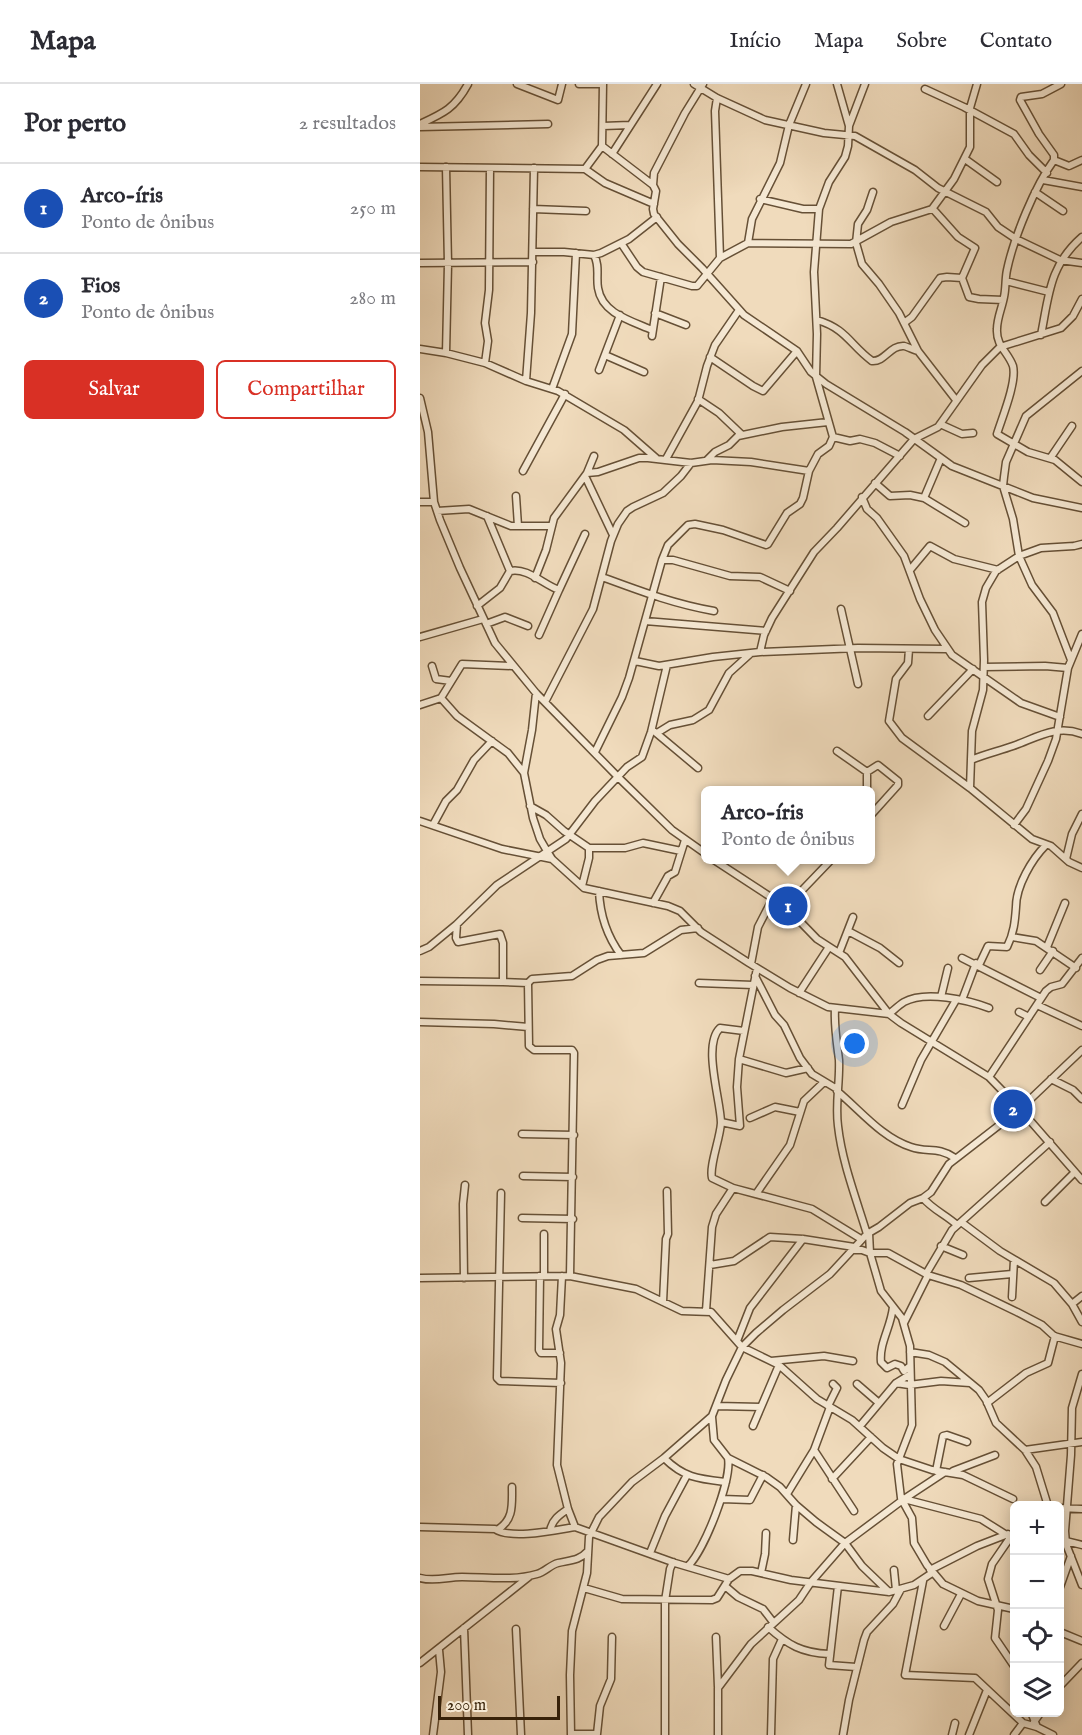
<!DOCTYPE html>
<html lang="pt">
<meta charset="utf-8">
<style>
body{margin:0;font-family:"IM FELL English",serif;background:#f2f2f3;color:#2b2b33}
.controls{position:absolute;right:18px;bottom:18px;display:grid;overflow:hidden;border-radius:9px;box-shadow:0 3px 15px #0003}
.controls button{width:54px;height:54px;display:grid;place-items:center;padding:0;border:0;border-bottom:2px solid #e1e1e2;background:#fff;color:#2b2b33;font:30px sans-serif}
.scale{position:absolute;left:18px;bottom:15px;width:122px;box-sizing:border-box;padding-left:6px;border:3px solid #382209;border-top:0;font-size:16px;line-height:21px;white-space:nowrap;color:#382209;-webkit-text-stroke:4px #f5e8d3;paint-order:stroke}
.you{position:absolute;left:435px;top:960px;width:21px;height:21px;margin:-15px;border:4px solid #fff;border-radius:50%;background:#1a73e8;box-shadow:0 0 0 9px #1a73e833}
.badge{display:grid;place-items:center;width:39px;height:39px;border-radius:50%;background:#d93025;color:#fff;font-size:20px;font-weight:700}
.pin{position:absolute;translate:-50% -50%;border:3px solid #fff;box-shadow:0 2px 6px #0006}
.popup{position:absolute;left:281px;top:702px;width:174px;height:78px;box-sizing:border-box;display:grid;place-content:center;border-radius:9px;background:#fff;filter:drop-shadow(0 2px 4px #0005);font-size:20px;white-space:nowrap;color:#7c7c81}
.popup b{font-size:22px;color:#2b2b33}
.popup::after{content:'';position:absolute;left:50%;top:100%;margin-left:-12px;border:12px solid transparent;border-top-color:#fff}
.list{margin:0;padding:0;list-style:none}
h2{display:flex;justify-content:space-between;align-items:center;height:78px;margin:0;padding:0 24px;font-size:26px}
h2 small{font-size:20px;font-weight:400;color:#7c7c81}
.list li{display:grid;grid-template-columns:39px 1fr auto;gap:18px;align-items:center;box-sizing:border-box;height:90px;padding:0 24px;border-top:2px solid #e1e1e2}
.list b{display:block;font-size:22px;white-space:nowrap}
.list p{margin:0;font-size:20px;white-space:nowrap;color:#7c7c81}
.list em{font-size:20px;font-style:normal;color:#7c7c81}
.actions{display:flex;gap:12px;padding:18px 24px}
.actions a{flex:1;padding:14px 0;border:2px solid #d93025;border-radius:9px;text-align:center;font-size:21px;color:#d93025}
.actions .main{background:#d93025;color:#fff}
.icon{flex:none;width:33px;height:33px;fill:none;stroke:currentColor;stroke-width:2;stroke-linecap:round;stroke-linejoin:round}
.map{position:relative;flex:none;width:662px;height:1651px;overflow:hidden}
header{display:flex;align-items:center;gap:36px;box-sizing:border-box;height:84px;padding:0 30px;background:#fff;border-bottom:2px solid #e1e1e2}
header strong{font-size:28px}
nav{display:flex;gap:33px;margin-inline-start:auto;font-size:21px}
main{display:flex}
aside{flex:1;background:#fff}
.map>svg:first-child{display:block}
</style>
<header>
<strong>Mapa</strong>
<nav><a>Início</a><a>Mapa</a><a>Sobre</a><a>Contato</a></nav>
</header>
<main>
<aside>
<h2>Por perto<small>2 resultados</small></h2>
<ul class="list">
<li><span class="badge" style="background:#1a4fb4">1</span><div><b>Arco-íris</b><p>Ponto de ônibus</p></div><em>250 m</em></li>
<li><span class="badge" style="background:#1a4fb4">2</span><div><b>Fios</b><p>Ponto de ônibus</p></div><em>280 m</em></li>
</ul>
<div class="actions"><a class="main">Salvar</a><a>Compartilhar</a></div>
</aside>
<div class="map">
<svg width="662" height="1651" viewBox="0 0 662 1651">
<rect width="100%" height="100%" fill="#f0dbbc"/>
<filter id="stains"><feTurbulence type="fractalNoise" baseFrequency=".00333" numOctaves="4"/><feColorMatrix values="0 0 0 0 .2 0 0 0 0 .09 0 0 0 0 .02 0 0 0 .5 -.17"/></filter>
<radialGradient id="worn" r=".72"><stop offset=".6" stop-color="#630" stop-opacity="0"/><stop offset="1" stop-color="#630" stop-opacity=".3"/></radialGradient>
<g fill="none" stroke-linecap="round" stroke-linejoin="round">
<defs>
<path id="minor" d="M97,0L138,16L142,0
M159,0H183L182,62L165,85
M274,0L297,14L345,36L404,49L435,52L495,86L518,104L566,128L578,143L596,155L640,176L662,179
M283,0L265,29L234,89L233,101L236,107L233,125L234,130L258,160L282,184L324,231L377,267L391,288L406,300L485,348L532,382L613,414L662,424
M417,0L429,42L428,62L425,73L409,98L399,125L394,188L397,250L396,293L413,353L430,357L440,355L455,359L480,372
M641,0L622,10L601,13L600,16L619,50L634,71V76L649,82L662,76
M505,5L544,23L594,50L609,71L627,89
M297,14L295,27L300,174
M0,40C24,29 35,24 48,0
M183,42L210,41
M429,42L445,0
M0,43L128,40
M182,62L233,101
M192,70L237,0
M545,75L577,98
M634,76C615,102 594,153 587,186C585,195 586,204 584,213C582,224 577,234 577,245C576,262 588,268 593,282C597,298 582,334 577,350L608,368L635,376L662,398
M0,83L165,85L185,99L234,120
M623,96L662,103
M453,108L447,126L438,140L436,159L442,180L459,200L479,229L498,267L536,316
M615,108L643,127
M340,115L383,125H399
M113,125L166,127
M513,125L538,153L555,164L542,194L549,213L559,215L583,216
M201,159L217,183L223,188L272,202H277L300,174L328,159L431,160L471,138L512,125L534,95L550,63V24L557,0
M328,159L332,135L360,79L369,41L386,0
M114,168H144L174,171L181,169L209,155L237,133
M174,171C180,182 176,192 178,204C182,230 212,237 232,246
M0,179L113,178
M586,197L629,208
M235,229L266,241
M397,236C427,245 430,261 452,277C465,278 470,261 484,262C488,263 494,266 498,267
M484,239L492,233L520,194L527,193L542,194
M621,251C629,211 629,182 662,153
M232,252L241,193
M0,265L26,269L65,279L106,297L138,307L204,346L236,374
M26,269L28,180L26,83
M185,271L224,288
M290,273L333,302L343,307L377,267
M65,279L68,257L65,239L69,206L70,84
M179,286L200,231
M106,297L111,229L114,84
M132,305L152,250L156,169
M0,314L8,348L14,418L20,436L40,484L75,559L116,609L198,693L252,746L286,770
M278,315L299,329L322,351
M520,340L542,350L553,349
M631,373L652,342
M246,375L278,317L287,282L295,261L319,226
M287,376L295,368L309,361L318,352L362,343L408,338
M103,387L145,310
M167,389L178,388L219,374H228L271,379L292,376L331,378L389,387L398,370L409,362L413,353
M165,392L193,451
M455,399L470,412L490,411L504,414L545,439
M96,412L98,442
M442,413L447,425L457,434L484,472L500,515L515,546L532,571L601,619L640,633
M504,414L521,374
M0,418H14
M17,427L49,425L91,442H131
M242,476L248,461L268,441L275,440L303,446L346,461L348,460L367,429L380,420L383,414L389,387
M490,486L510,462L534,475L578,486
M90,487C107,483 124,501 139,506L165,450
M182,493C220,507 254,520 294,527
M115,494L126,466L134,434L167,389L174,372
M57,522L80,504L90,487L67,432
M421,525L438,600
M225,537L346,547
M66,540L85,533L108,542
M119,551L139,506
M0,553L63,535
M489,565L488,579L476,595L469,637L482,654L550,704L612,755L631,762L649,778L662,784
M340,568L344,551L352,534L394,468L417,444L494,355L518,343L562,281L580,263L641,244L653,232L662,215
M651,576L633,529L612,501L599,472L593,435L583,402L584,393L586,378L606,332L662,287
M215,577L239,582L293,573L340,568L438,564L526,565
M12,582L16,595L31,597
M564,583L625,582L648,584
M116,609L112,646L104,689L113,734L120,755L127,767L132,775L164,804L248,822L260,827L281,848L329,879L370,904L408,923L469,930C474,926 479,921 484,918C505,906 548,916 569,924
M21,614L37,632L88,669L104,689
M125,618L173,525L191,457L198,440L207,427L213,423L243,409L261,392L271,379
M0,621L21,614L42,580L92,582
M508,632L553,585
M235,648L278,684
M237,649L250,641L273,636L289,626L309,589L330,570
M417,667L447,688L458,681L478,697V701L451,731
M175,668L202,613L209,594L242,476H253L310,492L340,493L370,507
M551,676C565,670 579,667 593,662C616,654 636,640 662,650
M447,688V706
M550,704L552,647L563,606L564,576L562,518L566,504L576,487L599,472L621,464L654,462L662,460
M110,722L126,731L144,747L169,764H205L223,759L261,767
M0,737L82,765L132,775
M13,741L26,717L37,706L54,676L72,657
M594,741L606,725L628,677L636,655L648,584L662,550
M646,775L652,750L662,730
M294,776L366,823L397,855L425,873L469,930L481,939L569,993L600,1025L662,1096
M162,802L169,774V764
M179,807C180,831 186,851 201,871
M233,819L248,792L255,788L265,756
M366,823L411,776
M37,840L36,854L38,858L80,850L83,859V898L108,899L112,895L152,892L177,876L188,872L224,869L261,846L278,844
M428,847L460,864L479,879
M592,853L616,857L656,884
M627,863L645,819
M0,867L9,863L37,840L77,801L146,755L175,717L207,683L222,673L231,648L247,581
M419,869L433,833
M542,874L621,914
M331,880L338,843L353,814
M559,881L568,862L587,863C594,849 595,837 596,823C596,802 612,775 626,761
M620,886L633,867
M335,892L355,931L364,941L380,974L392,990L417,1005
M0,897L83,898
M108,899L109,962L114,966H152L154,969L150,1192
M279,899L333,901
M379,909L409,863
M521,913L528,884
M542,916L556,879
M617,921L662,942
M415,925C414,943 417,959 419,976C420,998 415,1020 418,1042C422,1078 436,1114 447,1150
M599,928L609,933
M0,938L74,940L108,943
M324,947L300,944C282,961 301,1017 301,1039C300,1055 289,1082 292,1094L313,1104L392,1125L441,1155
M319,975L366,989L388,984
M569,993L626,907L631,903L642,900L662,874
M631,995L653,1006L662,1015
M417,1007C440,1026 462,1054 491,1063C508,1069 517,1062 535,1074
M482,1021L501,976L536,916
M330,1034L355,1023L380,1028
M301,1038L320,1042L317,1003L319,975L337,884
M102,1050L154,1051
M103,1092L153,1093
M81,1109L77,1294L80,1297L141,1299
M336,1110L370,1061L384,1017L404,998
M503,1114C512,1125 526,1131 537,1141
M625,1118L655,1088
M102,1134L153,1135
M541,1138L580,1167L634,1199L652,1220L662,1238
M449,1149L450,1169L461,1207L482,1234L490,1262L492,1341L477,1380L481,1414L492,1434L494,1459L507,1481L523,1500L558,1517L594,1525
M124,1150V1192
M521,1162L543,1171
M432,1166H442L450,1169H468L508,1191L541,1201L597,1228L622,1241L634,1252L662,1260
M290,1181L314,1177L350,1153L383,1155L434,1163
M506,1190L532,1146L630,1058
M120,1192L119,1266L121,1269H140
M142,1192L140,1231L136,1245L141,1279L137,1381L148,1425L155,1443L255,1479L309,1495
M0,1194L150,1192L216,1205L262,1227L291,1228L322,1263L359,1281L397,1315L432,1336L463,1364L479,1375L512,1386L543,1391L593,1415
M44,1194L43,1120L45,1101
M549,1194L592,1190
M592,1213L594,1176
M243,1218L246,1155L248,1150L247,1107
M652,1220L662,1212
M473,1223C471,1243 459,1259 461,1278L467,1284L475,1280L481,1282L484,1287L490,1282
M286,1227L292,1143L296,1130L313,1104
M484,1239L508,1191
M317,1257L330,1224L383,1155
M490,1268L509,1271L525,1278L559,1306L566,1316L576,1339L605,1366L616,1383L628,1422
M351,1277L404,1272L433,1277
M662,1290L652,1324L651,1371L645,1447L646,1460L662,1501
M476,1299L489,1301L521,1297L550,1299
M437,1300L459,1319
M567,1319L606,1289L628,1279L635,1252
M296,1322L341,1323
M408,1322L417,1304L413,1300
M292,1333L294,1356L308,1374L346,1393L360,1403L376,1421L396,1438L425,1459L442,1482L469,1508
M333,1342L359,1281
M440,1342L476,1299L489,1291
M394,1366L434,1427
M605,1366L662,1358
M244,1374C264,1394 279,1395 306,1398
M516,1387L523,1352L527,1351L547,1358
M533,1387L575,1371
M412,1395L451,1353
M367,1410L394,1366L410,1323
M302,1415L330,1416L343,1391
M484,1415L561,1435L585,1450
M640,1424L662,1425
M0,1443L75,1445C91,1456 136,1446 155,1443
M77,1446C94,1436 92,1421 92,1403
M130,1447C132,1436 139,1431 148,1425
M594,1448L572,1480L568,1495L578,1526L575,1554L594,1582
M373,1456L376,1421
M646,1457L662,1461
M230,1469L245,1432L267,1391
M268,1482C284,1467 312,1396 308,1374
M474,1486L476,1506
M510,1486L557,1462L588,1450
M341,1489L345,1470L346,1449
M0,1494C15,1498 27,1493 42,1493C67,1493 93,1497 117,1490C125,1488 130,1481 138,1479C150,1476 159,1477 168,1467
M503,1497L485,1591L555,1594L603,1639
M305,1502L318,1513L343,1525L353,1538
M418,1502L409,1581L436,1583
M640,1503L651,1472
M164,1504L202,1515L292,1516L297,1514L309,1495L320,1487H332L371,1496L469,1508L494,1501L512,1489
M524,1542L541,1510
M348,1543C368,1561 382,1569 409,1570
M44,1544L48,1651
M96,1545L101,1651
M640,1548L662,1557
M296,1553L298,1603
M0,1579L110,1492
M640,1602L662,1579
M611,1628L617,1643
M614,1638L621,1628
M151,1650H177L180,1622L191,1595L192,1553
M13,1651L21,1588L19,1566
M151,1651L150,1591L152,1547L167,1489L169,1453L179,1433L212,1398L244,1374L292,1332L306,1296L322,1263L336,1249L363,1226L410,1190L447,1150L459,1143L490,1119L503,1114L511,1108L529,1080L600,1025L662,966
M245,1651V1517L250,1485L253,1478
M298,1651V1604L331,1560L379,1516L391,1498L425,1459L484,1415L525,1388
M351,1651L353,1575L362,1555
M423,1651L429,1616L444,1556L447,1548L473,1520L481,1505
M532,1651L535,1639
M549,1651L567,1606
M594,1651L603,1639L617,1643L633,1651"/>
</defs>
<use href="#minor" stroke="#665036" stroke-width="9"/>
<use href="#minor" stroke="#f5e8d3" stroke-width="6"/>
</g>
<rect width="100%" height="100%" filter="url(#stains)"/>
<rect width="100%" height="100%" fill="url(#worn)"/>
</svg>
<div class="controls">
<button>+</button>
<button>−</button>
<button><svg class="icon" aria-label="locate" viewBox="0 0 24 24"><circle cx="12" cy="12" r="6"/><path d="M12 2v4M12 18v4M2 12h4M18 12h4"/></svg></button>
<button><svg class="icon" aria-label="layers" viewBox="0 0 24 24"><path d="M12 4l9 5-9 5-9-5zM3 14l9 5 9-5"/></svg></button>
</div>
<div class="scale">200 m</div>
<div class="you"></div>
<div class="pin badge" style="left:368px;top:822px;background:#1a4fb4">1</div>
<div class="popup"><b>Arco-íris</b>Ponto de ônibus</div>
<div class="pin badge" style="left:593px;top:1025px;background:#1a4fb4">2</div>
</div>
</main>
